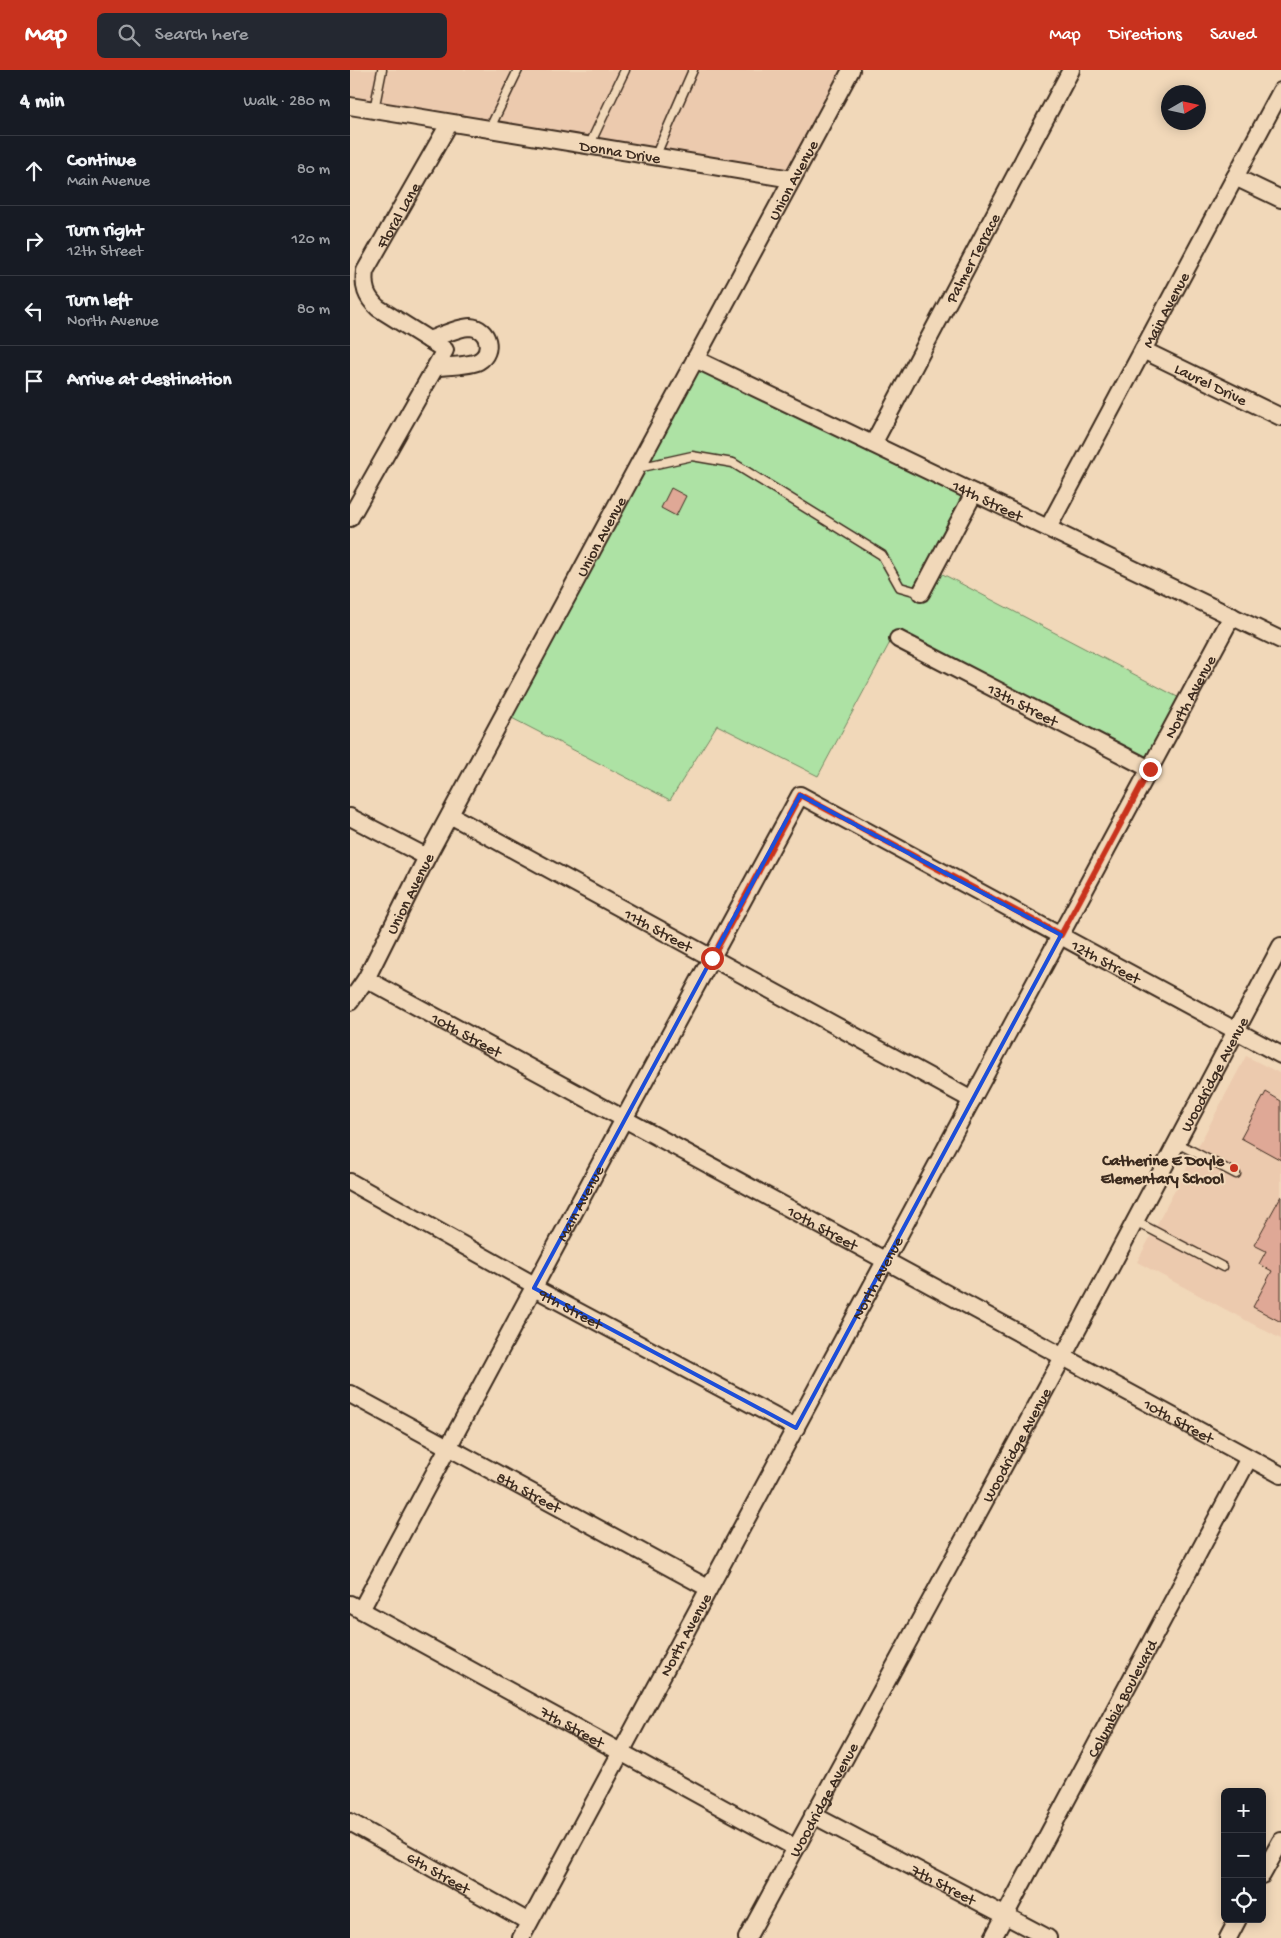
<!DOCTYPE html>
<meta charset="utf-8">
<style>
body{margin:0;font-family:"Gochi Hand",sans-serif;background:#242831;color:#f1f3f6}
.controls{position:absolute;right:15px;bottom:15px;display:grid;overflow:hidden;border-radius:8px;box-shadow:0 2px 12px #0003}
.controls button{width:45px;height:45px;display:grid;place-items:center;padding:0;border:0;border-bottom:1px solid #363941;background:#171b24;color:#f1f3f6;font:25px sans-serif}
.compass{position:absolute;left:811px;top:15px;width:45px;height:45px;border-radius:50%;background:#171b24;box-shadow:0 2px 12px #0003;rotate:81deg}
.stop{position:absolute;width:15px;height:15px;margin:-11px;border:4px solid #c8321e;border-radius:50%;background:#fff}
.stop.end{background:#c8321e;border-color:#fff;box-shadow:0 1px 5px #0008}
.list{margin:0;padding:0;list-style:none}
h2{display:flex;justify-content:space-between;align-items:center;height:65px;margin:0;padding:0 20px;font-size:21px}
h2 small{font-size:16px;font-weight:400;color:#9ea1a6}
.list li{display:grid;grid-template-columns:32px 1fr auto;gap:15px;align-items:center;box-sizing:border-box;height:70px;padding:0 20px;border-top:1px solid #363941}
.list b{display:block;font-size:19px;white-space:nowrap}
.list p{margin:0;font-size:16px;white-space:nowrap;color:#9ea1a6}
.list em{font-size:16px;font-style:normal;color:#9ea1a6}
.icon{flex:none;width:28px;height:28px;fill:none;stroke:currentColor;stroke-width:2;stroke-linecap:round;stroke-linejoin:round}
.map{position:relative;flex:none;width:931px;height:1868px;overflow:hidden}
header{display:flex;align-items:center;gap:30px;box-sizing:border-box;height:70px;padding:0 25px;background:#c8321e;color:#fff}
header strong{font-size:24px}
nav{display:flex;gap:28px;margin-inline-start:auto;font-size:18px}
.search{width:350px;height:45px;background:#242831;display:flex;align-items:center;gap:12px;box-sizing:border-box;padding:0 18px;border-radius:8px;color:#9ea1a6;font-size:19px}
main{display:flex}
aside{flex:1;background:#171b24}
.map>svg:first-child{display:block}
</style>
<header>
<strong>Map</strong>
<div class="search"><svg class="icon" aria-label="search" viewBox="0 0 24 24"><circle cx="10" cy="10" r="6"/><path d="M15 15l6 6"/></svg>Search here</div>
<nav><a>Map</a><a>Directions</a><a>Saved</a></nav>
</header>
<main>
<aside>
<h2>4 min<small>Walk · 280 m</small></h2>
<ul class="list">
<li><svg class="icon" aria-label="ahead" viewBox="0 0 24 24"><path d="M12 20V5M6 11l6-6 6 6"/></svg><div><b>Continue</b><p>Main Avenue</p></div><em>80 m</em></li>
<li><svg class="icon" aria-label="right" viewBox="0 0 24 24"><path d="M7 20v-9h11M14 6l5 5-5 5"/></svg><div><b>Turn right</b><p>12th Street</p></div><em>120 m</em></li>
<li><svg class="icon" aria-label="left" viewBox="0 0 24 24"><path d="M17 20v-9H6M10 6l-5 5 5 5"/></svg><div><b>Turn left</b><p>North Avenue</p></div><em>80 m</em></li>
<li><svg class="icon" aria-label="arrive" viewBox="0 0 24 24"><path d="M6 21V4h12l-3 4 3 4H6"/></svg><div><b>Arrive at destination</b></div></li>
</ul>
</aside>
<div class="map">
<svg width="931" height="1868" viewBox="0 0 931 1868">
<rect width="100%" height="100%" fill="#f1d8b9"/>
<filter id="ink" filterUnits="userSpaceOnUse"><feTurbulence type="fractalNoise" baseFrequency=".02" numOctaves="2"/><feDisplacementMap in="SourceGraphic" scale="10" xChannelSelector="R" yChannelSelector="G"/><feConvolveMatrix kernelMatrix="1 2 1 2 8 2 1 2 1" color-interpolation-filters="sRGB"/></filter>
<g filter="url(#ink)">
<path fill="#eccaae" d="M0,0H513L446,112L0,39Z
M896,986L931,1004V1269L787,1192Z"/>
<path fill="#ade2a4" stroke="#748661" d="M353,287L628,426L583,499L839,633L801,705L545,563L468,706L367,655L320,730L158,646Z"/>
<path fill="#dfa896" stroke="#3b2a1e" d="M321,418L336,426L326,446L311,438Z
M916,1022L931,1031V1090L891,1068Z
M931,1126V1252L903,1237L922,1201L909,1194L916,1181L904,1175Z"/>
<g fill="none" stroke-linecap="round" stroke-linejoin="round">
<defs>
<path id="service" d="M24,40L32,0
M139,60L168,0
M239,76L275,0
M305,87L343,0
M288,398L342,386L383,393L532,485L550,517L571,523
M827,1073L886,1104
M785,1151L873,1197"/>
<g id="minor">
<path id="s1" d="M0,36L442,109"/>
<path d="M885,107L931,129"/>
<path d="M79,270C90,266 109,257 120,257C139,258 144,282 129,291C120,296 97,296 86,297"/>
<path id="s2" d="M793,280L931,347"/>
<path id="s3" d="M345,289L931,570"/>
<path id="s4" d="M523,374L721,0"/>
<path id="s5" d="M0,448L95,280L28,238C16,227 13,217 15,201L99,54"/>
<path id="s6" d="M698,458L931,21"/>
<path d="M571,523L624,423"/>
<path id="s7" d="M548,569L800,699"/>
<path id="s8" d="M100,745L622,1030"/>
<path d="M0,747L77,787"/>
<path id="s9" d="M16,909L931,1405"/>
<path id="s10" d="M0,932L16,909L77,787L501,0"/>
<path id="s11" d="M0,1112L179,1212L184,1218L446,1358"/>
<path id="s12" d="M0,1324L358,1518"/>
<path id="s13" d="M0,1534L446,1778"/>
<path id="s14" d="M11,1540L274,1049L450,725L931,985"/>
<path id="s15" d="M463,1745L698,1868"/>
<path id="s16" d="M0,1752L179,1852"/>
<path d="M912,1805L931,1771"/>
<path id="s17" d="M171,1868L882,546"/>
<path id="s18" d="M397,1868L713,1287L931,876"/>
<path id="s19" d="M643,1868L899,1388"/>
<path d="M878,1868L888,1849"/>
</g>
</defs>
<use href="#service" stroke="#3b2a1e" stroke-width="11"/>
<use href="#minor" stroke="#3b2a1e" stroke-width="20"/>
<use href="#service" stroke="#f1d8b9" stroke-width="8"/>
<use href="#minor" stroke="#f1d8b9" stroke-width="16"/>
</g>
</g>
<g fill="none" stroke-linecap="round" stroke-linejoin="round" filter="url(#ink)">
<path stroke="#c8321e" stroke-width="6" d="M362,888L450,725L711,865L800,699"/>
</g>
<path fill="none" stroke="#1d4ed8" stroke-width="4" stroke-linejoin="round" d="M450,725L711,865L446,1358L184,1218Z"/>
<circle fill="#c8321e" stroke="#f1d8b9" stroke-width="2" cx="884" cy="1098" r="5"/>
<g text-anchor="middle" stroke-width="4" stroke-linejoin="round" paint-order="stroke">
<g font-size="16" fill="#3b2a1e" stroke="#f1d8b9">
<text dy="6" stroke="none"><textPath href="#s1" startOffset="274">Donna Drive</textPath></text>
<text dy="6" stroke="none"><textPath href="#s10" startOffset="934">Union Avenue</textPath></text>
<text dy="6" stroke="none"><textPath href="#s5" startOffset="378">Floral Lane</textPath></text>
<text dy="6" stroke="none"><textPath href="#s4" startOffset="211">Palmer Terrace</textPath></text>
<text dy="6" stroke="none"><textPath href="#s6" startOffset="248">Main Avenue</textPath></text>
<text dy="6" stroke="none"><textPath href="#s2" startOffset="76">Laurel Drive</textPath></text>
<text dy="6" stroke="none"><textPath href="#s3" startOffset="325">14th Street</textPath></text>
<text dy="6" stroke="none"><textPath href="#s10" startOffset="529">Union Avenue</textPath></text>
<text dy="6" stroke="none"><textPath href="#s17" startOffset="1410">North Avenue</textPath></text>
<text dy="6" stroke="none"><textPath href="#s7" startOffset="141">13th Street</textPath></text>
<text dy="6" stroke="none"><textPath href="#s10" startOffset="124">Union Avenue</textPath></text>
<text dy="6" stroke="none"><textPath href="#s8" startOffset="238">11th Street</textPath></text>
<text dy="6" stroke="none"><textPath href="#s14" startOffset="1274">12th Street</textPath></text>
<text dy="6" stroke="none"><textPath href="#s9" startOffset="115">10th Street</textPath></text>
<text dy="6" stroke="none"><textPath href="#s18" startOffset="982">Woodridge Avenue</textPath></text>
<text dy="6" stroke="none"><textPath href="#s14" startOffset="462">Main Avenue</textPath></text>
<text dy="6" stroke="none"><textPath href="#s9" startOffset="520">10th Street</textPath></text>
<text dy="6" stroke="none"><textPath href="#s17" startOffset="750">North Avenue</textPath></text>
<text dy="6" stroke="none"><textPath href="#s11" startOffset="255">9th Street</textPath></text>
<text dy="6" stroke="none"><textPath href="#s9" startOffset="925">10th Street</textPath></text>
<text dy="6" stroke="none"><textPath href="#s18" startOffset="562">Woodridge Avenue</textPath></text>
<text dy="6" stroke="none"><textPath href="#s12" startOffset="204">8th Street</textPath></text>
<text dy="6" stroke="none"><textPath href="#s17" startOffset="345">North Avenue</textPath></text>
<text dy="6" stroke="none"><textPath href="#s19" startOffset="272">Columbia Boulevard</textPath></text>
<text dy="6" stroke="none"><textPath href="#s13" startOffset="254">7th Street</textPath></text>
<text dy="6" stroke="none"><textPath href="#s18" startOffset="158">Woodridge Avenue</textPath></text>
<text dy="6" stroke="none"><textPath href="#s16" startOffset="102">6th Street</textPath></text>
<text dy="6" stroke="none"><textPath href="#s15" startOffset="148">7th Street</textPath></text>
</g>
<g font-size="16" font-weight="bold" fill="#3b2a1e" stroke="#f1d8b9" text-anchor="end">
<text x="874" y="1095">Catherine E Doyle<tspan x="874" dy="18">Elementary School</tspan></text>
</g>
</g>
</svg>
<div class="controls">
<button>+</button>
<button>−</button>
<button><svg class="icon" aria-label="locate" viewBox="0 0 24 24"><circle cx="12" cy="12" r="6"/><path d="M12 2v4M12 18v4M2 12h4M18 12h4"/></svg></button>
</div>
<svg class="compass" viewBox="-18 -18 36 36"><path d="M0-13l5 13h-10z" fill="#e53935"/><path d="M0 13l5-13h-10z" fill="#9ea1a6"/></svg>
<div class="stop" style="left:362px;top:888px"></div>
<div class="stop end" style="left:800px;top:699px"></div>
</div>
</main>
